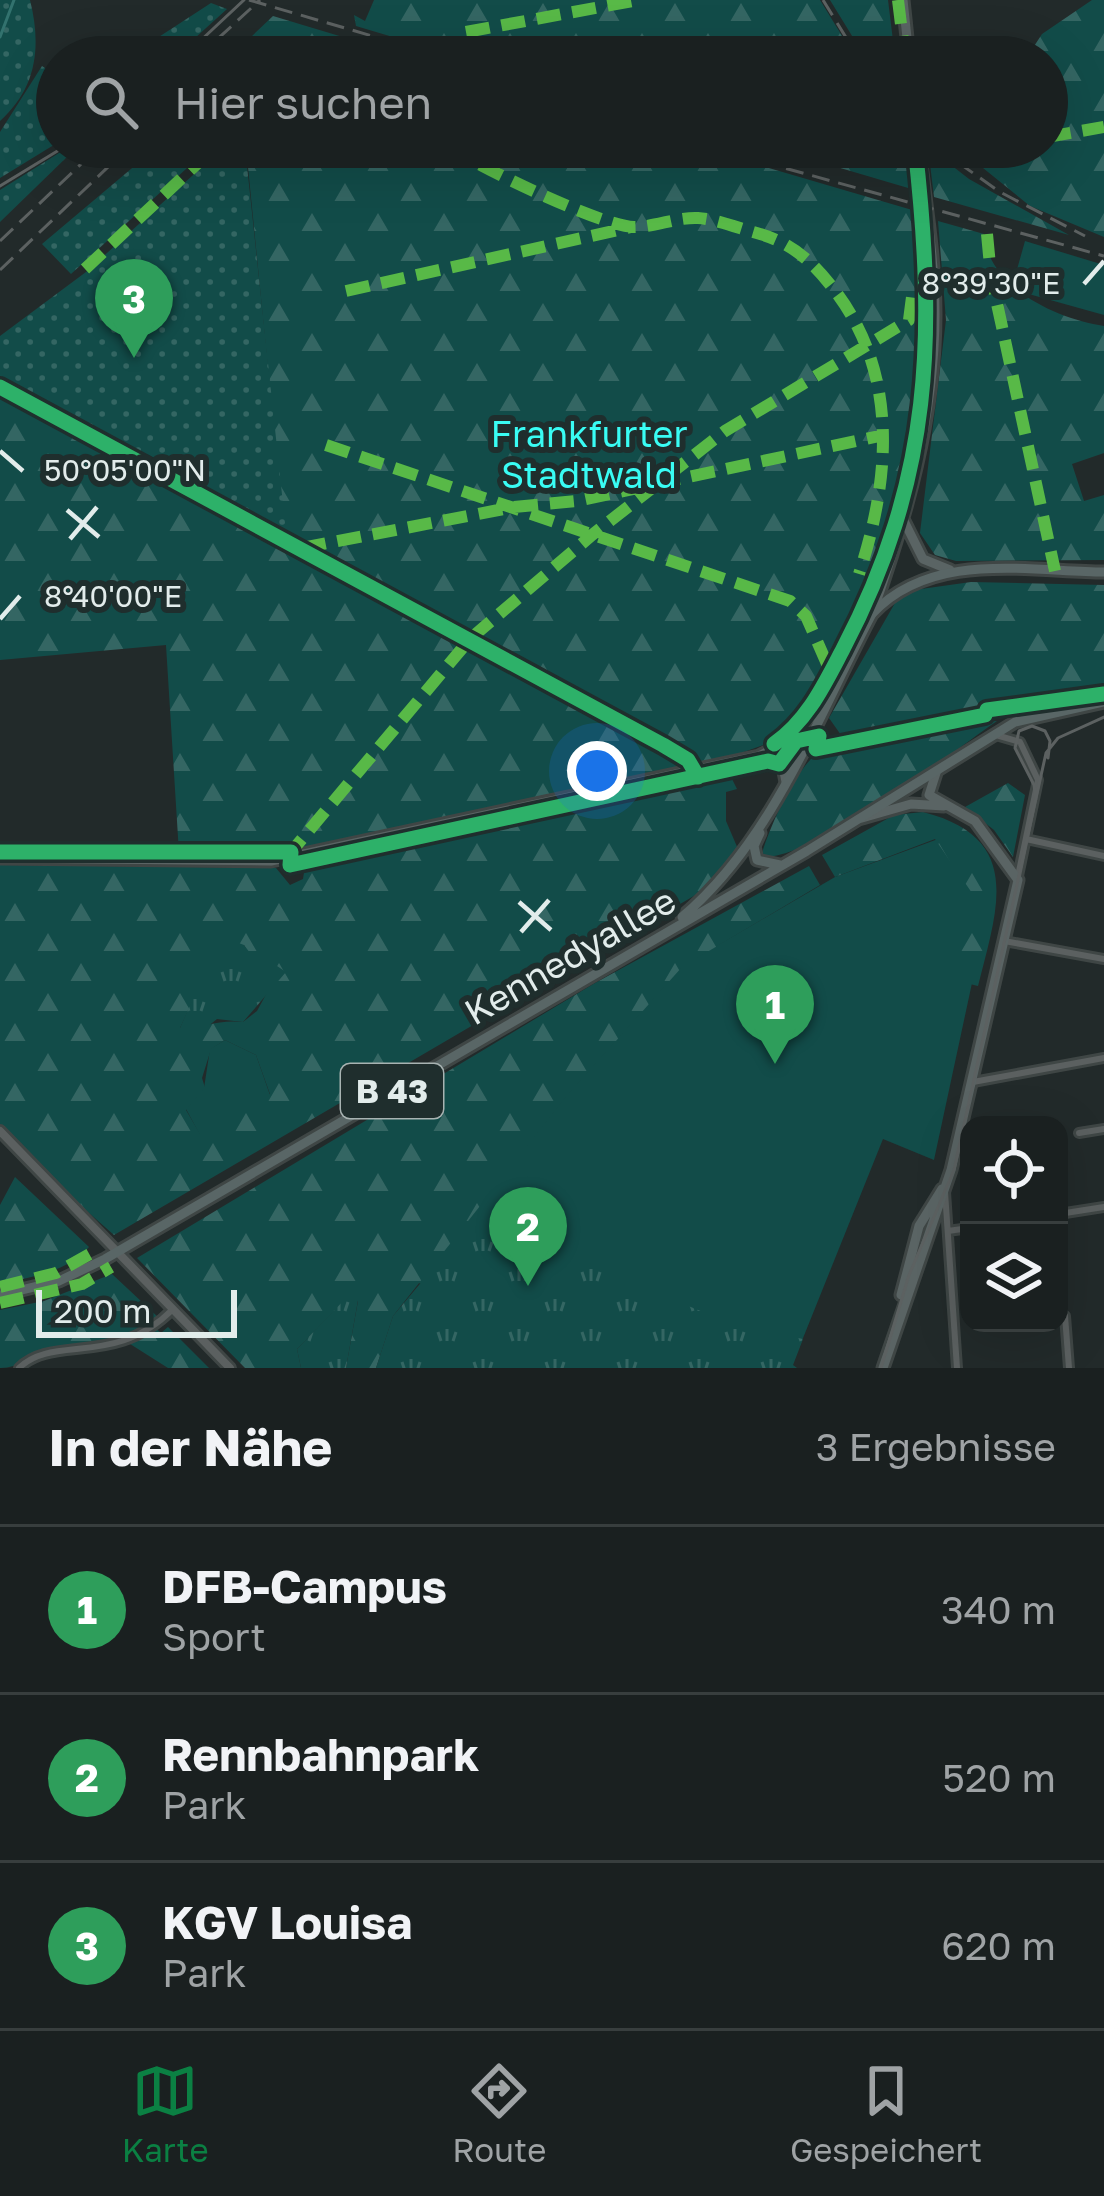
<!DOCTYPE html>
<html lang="de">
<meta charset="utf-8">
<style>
body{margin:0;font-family:"Golos Text",sans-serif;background:#232829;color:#f1f3f6}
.controls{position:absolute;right:36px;bottom:36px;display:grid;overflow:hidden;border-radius:24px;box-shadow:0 12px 48px #0002}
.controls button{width:108px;height:108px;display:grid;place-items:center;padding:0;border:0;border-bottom:3px solid #383e3e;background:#1a2020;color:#f1f3f6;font:60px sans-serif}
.scale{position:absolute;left:36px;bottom:30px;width:201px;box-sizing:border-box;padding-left:12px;border:6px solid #e2eceb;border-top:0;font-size:33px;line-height:42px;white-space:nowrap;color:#e2eceb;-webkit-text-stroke:9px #1f2e2d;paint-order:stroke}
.you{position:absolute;left:597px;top:771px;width:42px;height:42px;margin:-30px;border:9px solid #fff;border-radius:50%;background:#1a73e8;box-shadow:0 0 0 18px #1a73e833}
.badge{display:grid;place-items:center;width:78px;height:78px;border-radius:50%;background:#0b8043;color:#fff;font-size:39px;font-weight:700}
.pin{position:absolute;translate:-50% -99px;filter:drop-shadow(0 3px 6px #0008)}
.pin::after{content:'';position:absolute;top:63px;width:42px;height:36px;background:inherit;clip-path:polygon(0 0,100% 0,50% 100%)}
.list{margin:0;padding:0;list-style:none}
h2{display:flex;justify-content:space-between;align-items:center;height:156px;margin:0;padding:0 48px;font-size:51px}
h2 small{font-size:39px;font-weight:400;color:#9fa3a5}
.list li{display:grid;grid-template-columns:78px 1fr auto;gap:36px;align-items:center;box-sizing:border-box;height:168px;padding:0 48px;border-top:3px solid #383e3e}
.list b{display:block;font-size:45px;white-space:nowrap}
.list p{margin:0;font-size:39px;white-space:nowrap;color:#9fa3a5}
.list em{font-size:39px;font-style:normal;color:#9fa3a5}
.icon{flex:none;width:66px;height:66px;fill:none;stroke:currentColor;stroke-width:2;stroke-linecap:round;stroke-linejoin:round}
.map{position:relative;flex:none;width:1104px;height:1368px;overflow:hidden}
.search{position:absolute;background:#1a2020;box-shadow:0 12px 48px #0002;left:36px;right:36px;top:36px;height:132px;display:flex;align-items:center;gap:30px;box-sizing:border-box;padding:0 42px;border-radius:66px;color:#9fa3a5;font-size:45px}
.sheet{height:660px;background:#1a2020}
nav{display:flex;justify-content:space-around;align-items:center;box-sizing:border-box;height:168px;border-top:3px solid #383e3e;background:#1a2020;font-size:33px;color:#9fa3a5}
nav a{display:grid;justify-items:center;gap:6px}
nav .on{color:#0b8043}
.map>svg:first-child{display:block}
</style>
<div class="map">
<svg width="1104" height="1368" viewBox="0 0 1104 1368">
<defs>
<pattern id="forest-firs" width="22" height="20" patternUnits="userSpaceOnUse" patternTransform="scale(3)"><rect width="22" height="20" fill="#124c49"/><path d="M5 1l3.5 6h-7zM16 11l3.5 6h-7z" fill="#346663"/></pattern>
<pattern id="park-tufts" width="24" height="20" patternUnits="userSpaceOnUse" patternTransform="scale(3)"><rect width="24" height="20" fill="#124c49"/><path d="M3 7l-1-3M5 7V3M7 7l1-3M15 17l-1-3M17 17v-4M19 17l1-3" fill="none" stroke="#346663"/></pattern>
<pattern id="garden-dots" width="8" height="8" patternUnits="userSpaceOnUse" patternTransform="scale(3)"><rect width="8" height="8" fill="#124c49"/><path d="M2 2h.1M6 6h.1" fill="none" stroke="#346663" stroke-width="1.8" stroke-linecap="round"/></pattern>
</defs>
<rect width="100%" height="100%" fill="#222a2a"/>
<path fill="#124c49" d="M1025,241L1104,265V315L1025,293L1014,280Z
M938,839L992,890L934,1160L883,1139L791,1368L418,1283L566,1096L682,966L835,877Z
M225,1040L256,1055L270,1095L200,1135L186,1109L204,1088L210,1049Z"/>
<path fill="url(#forest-firs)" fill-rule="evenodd" d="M374,0H820L855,57H460L356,26L354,15L365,21Z
M830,0H888L895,57H865Z
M1092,0H1104V237L1030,206L957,147H1047V57H1027L1042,34Z
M273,16L346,38L347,43L303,36L301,44L331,57H230Z
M246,147H697L919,212L929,316L896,504L865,613L808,714L780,739L741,753L299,850L179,853L166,645L0,660V379L284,529Z
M769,147H907L915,190Z
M928,147L969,179L1069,235L934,197Z
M938,221L984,234C988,287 1056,319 1104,326V453L1072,464L1084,501L1104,495V560L956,561L935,555L920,533L946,320Z
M971,582L1104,585V690L841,735L829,718L895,603L914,590Z
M997,721C942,759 831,849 768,857L762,853C771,824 793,775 815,755C841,732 959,723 997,721Z
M730,775L737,789L726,792V821L738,849L716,883L114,1235L20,1152L0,1124V865L276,868L290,885L303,879L305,866ZM244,945L269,989L257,1011L243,1022C219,1019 204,1028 180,1028L197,991ZM225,1040L256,1055L270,1094L200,1134L186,1110L205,1088L202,1078L211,1049Z
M1008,783L1025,795L1013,857L994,830L965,807Z
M923,812C1025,838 997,909 978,986L958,981L959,957L953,946L972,893L935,839L835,877L822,855L894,815Z
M809,866L820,885L682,967L566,1097L393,1316L376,1368H346L358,1301L349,1296L297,1349L301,1368H245L137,1258L595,983Z
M15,1177L89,1247C69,1271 31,1278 0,1283V1205Z
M112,1274L159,1318L152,1325L161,1333L168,1327L209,1368H168L127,1342C94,1355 79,1348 47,1353C29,1356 20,1368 0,1368V1310L44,1301Z"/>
<path fill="url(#park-tufts)" d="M231,940L244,945L256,961L262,956L286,972L243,1022L217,1019L191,1040L180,1028L196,991L192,967L216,958Z
M492,1198L514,1215L523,1238L737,1326L803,1339L793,1365L797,1368H376L393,1316Z
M349,1295L358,1300L346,1368H301L297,1349Z"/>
<path fill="url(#garden-dots)" d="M0,0H30C42,48 36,89 0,121Z
M211,3L227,9L174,57H128Z
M42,66L57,76V143L0,178V132Z
M157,147H210L71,274L42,244Z
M224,147H245L286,532L0,379V336L86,272Z
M67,148L70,154L0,222V190Z"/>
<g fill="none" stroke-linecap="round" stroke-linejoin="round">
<path stroke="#32726e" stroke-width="3" d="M0,37L14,0"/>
<defs>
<path id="minor" d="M996,735L1020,742L1038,780L1018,876
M1026,839L1104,856
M1004,941L1104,959
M973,1082L1104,1058
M1079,1133L1104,1129
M945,1192L957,1368
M1059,1214L1104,1207
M948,1231L969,1228
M1065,1316L1069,1368
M19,1368C54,1334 115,1368 173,1309"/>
<path id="tertiary" d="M0,1131L230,1368"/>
<path id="secondary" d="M903,0L909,57
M904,521L923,559L950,570
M872,614C906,518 935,417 935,314C935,259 925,202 919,147
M764,756L782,761L786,782
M862,818L911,804L944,806
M0,858L271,861L759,756L782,744L821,709
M901,1295L919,1226L942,1189
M883,1368L951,1170L1018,880L975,821L929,795L936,773"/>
<path id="primary" d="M760,833L754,846L757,860L780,865
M682,917C773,840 817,718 872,614C931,551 1025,571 1104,572
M0,1295L59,1281L105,1259L807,851L1015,722L1104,702"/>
</defs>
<use href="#minor" stroke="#3f4645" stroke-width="12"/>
<use href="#tertiary" stroke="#3f4645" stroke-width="14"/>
<use href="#secondary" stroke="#3f4645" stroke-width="15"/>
<use href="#primary" stroke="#3f4645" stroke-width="15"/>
<use href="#minor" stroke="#5b6060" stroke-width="6"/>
<use href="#tertiary" stroke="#5b6060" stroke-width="8"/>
<use href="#secondary" stroke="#5a6464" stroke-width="9"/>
<use href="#primary" stroke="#596666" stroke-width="9"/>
<path stroke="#5c6161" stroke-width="3" d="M183,57L244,0
M0,186L64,147
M1036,799L1034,785L1015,748L1019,731L1032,726L1045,731L1050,741L1048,758
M881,1368L909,1275L954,1170L1046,753L1058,738L1104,717"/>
<path stroke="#5c6161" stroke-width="3" stroke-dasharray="18 9" stroke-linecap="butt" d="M249,0L444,57
M823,0L858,57
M198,57L260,0
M708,147L1104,256
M936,147L1000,192L1085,236
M0,241L99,147
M0,270L129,147"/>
<path stroke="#58b947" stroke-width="12" stroke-dasharray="24 12" stroke-linecap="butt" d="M898,0L905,57
M466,32L638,0
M1047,137L1104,127
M449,147C479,167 601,226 634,227C655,227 677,217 698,218C716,219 741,229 760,234C791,243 812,261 832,287C899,371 891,477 859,574
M973,153L1003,147
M987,234L991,276L1055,571
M85,269L215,147
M346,291L631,227
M326,445L790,601L806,616L831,673
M302,548L514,507L577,501L884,435
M284,853L291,852L470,639L592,535L725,431L909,320L912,297
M0,1287L56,1273L97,1250
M0,1303L82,1284L111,1267"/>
<defs>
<path id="cycleway" d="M0,387L663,745L688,760L698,777
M774,744C808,720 824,685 843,649C933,477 936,335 915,147
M816,749L985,715L987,710L1104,694
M0,852H291L290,865L768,761L779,764L796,741L819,736L816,749"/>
</defs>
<use href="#cycleway" stroke="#1f2e2d" stroke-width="22"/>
<use href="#cycleway" stroke="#2db169" stroke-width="15"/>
</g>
<path fill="none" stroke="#e2eceb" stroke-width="4.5" d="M1084,284L1104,261M0,451L23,471M67,510L99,537M70,539L97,507M0,619L20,596M519,902L551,930M521,932L549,900"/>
<g text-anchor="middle" stroke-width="12" stroke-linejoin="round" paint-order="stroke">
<rect fill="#1f2e2d" stroke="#a8b3b2" stroke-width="3" x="341" y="1064" width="102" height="54" rx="9"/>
<g font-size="33" font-weight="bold" fill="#e2eceb">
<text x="392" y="1103">B 43</text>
</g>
<g font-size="36" fill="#39fcf4" stroke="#1f2e2d">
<text x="589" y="447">Frankfurter<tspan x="589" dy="41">Stadtwald</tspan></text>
</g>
<g font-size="36" fill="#e2eceb" stroke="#1f2e2d">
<text transform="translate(570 956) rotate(-30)" y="13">Kennedyallee</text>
</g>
</g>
<g font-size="30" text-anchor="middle" fill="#e2eceb" stroke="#1f2e2d" stroke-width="12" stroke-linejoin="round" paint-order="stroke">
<text x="991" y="294">8°39'30"E</text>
<text x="125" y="481">50°05'00"N</text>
<text x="113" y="607">8°40'00"E</text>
</g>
</svg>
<div class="controls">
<button><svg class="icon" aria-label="locate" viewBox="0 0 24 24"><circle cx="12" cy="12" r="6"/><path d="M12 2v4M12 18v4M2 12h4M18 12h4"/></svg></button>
<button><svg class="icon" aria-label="layers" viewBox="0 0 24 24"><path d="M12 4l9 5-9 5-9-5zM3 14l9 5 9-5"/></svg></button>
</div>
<div class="scale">200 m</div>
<div class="you"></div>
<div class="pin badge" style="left:775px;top:1064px;background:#2e9e5b">1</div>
<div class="pin badge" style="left:528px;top:1286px;background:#2e9e5b">2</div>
<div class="pin badge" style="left:134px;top:358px;background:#2e9e5b">3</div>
<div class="search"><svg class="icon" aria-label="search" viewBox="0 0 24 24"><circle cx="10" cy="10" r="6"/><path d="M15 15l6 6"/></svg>Hier suchen</div>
</div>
<section class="sheet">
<h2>In der Nähe<small>3 Ergebnisse</small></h2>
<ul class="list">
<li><span class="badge" style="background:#2e9e5b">1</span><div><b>DFB-Campus</b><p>Sport</p></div><em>340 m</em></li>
<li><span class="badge" style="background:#2e9e5b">2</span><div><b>Rennbahnpark</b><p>Park</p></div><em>520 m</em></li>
<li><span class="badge" style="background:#2e9e5b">3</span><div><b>KGV Louisa</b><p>Park</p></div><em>620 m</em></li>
</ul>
</section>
<nav>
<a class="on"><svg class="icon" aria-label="map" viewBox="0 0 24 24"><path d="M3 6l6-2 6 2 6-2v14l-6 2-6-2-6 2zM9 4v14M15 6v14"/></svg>Karte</a>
<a><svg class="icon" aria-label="directions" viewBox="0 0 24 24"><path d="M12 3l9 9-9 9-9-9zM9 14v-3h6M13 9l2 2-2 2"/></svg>Route</a>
<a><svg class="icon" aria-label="saved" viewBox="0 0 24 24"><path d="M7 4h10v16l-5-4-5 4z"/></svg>Gespeichert</a>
</nav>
